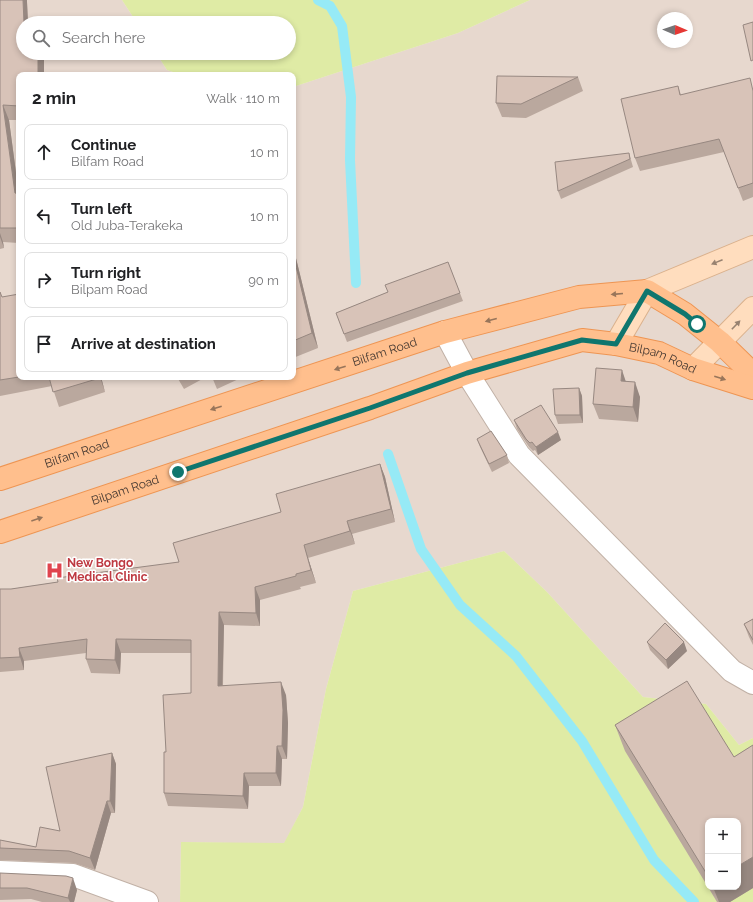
<!DOCTYPE html>
<meta charset="utf-8">
<style>
body{margin:0;font-family:Raleway,sans-serif;background:#f2f2f2;color:#202124}
.controls{position:absolute;right:12px;bottom:12px;display:grid;overflow:hidden;border-radius:8px;box-shadow:0 2px 6px #0003}
.controls button{width:36px;height:36px;display:grid;place-items:center;padding:0;border:0;border-bottom:1px solid #e0e0e0;background:#fff;color:#202124;font:20px sans-serif}
.compass{position:absolute;left:657px;top:12px;width:36px;height:36px;border-radius:50%;background:#fff;box-shadow:0 2px 6px #0003;rotate:92deg}
.stop{position:absolute;width:12px;height:12px;margin:-9px;border:3px solid #0f766e;border-radius:50%;background:#fff}
.stop.end{background:#0f766e;border-color:#fff;box-shadow:0 1px 4px #0008}
.list{margin:0;padding:0;list-style:none}
h2{display:flex;justify-content:space-between;align-items:center;height:52px;margin:0;padding:0 16px;font-size:17px}
h2 small{font-size:13px;font-weight:400;color:#757577}
.list li{display:grid;grid-template-columns:26px 1fr auto;gap:12px;align-items:center;box-sizing:border-box;height:56px;margin:0 8px 8px;padding:0 8px;border:1px solid #e0e0e0;border-radius:8px}
.list b{display:block;font-size:15px;white-space:nowrap}
.list p{margin:0;font-size:13px;white-space:nowrap;color:#757577}
.list em{font-size:13px;font-style:normal;color:#757577}
.icon{flex:none;width:22px;height:22px;fill:none;stroke:currentColor;stroke-width:2;stroke-linecap:round;stroke-linejoin:round}
.map{position:relative;flex:none;width:753px;height:902px;overflow:hidden}
.search{position:absolute;background:#fff;box-shadow:0 2px 6px #0003;left:16px;top:16px;width:280px;height:44px;display:flex;align-items:center;gap:10px;box-sizing:border-box;padding:0 14px;border-radius:22px;color:#757577;font-size:15px}
.panel{position:absolute;background:#fff;box-shadow:0 2px 6px #0003;left:16px;top:72px;width:280px;height:308px;border-radius:8px}
.map>svg:first-child{display:block}
</style>
<div class="map">
<svg width="753" height="902" viewBox="0 0 753 902">
<rect width="100%" height="100%" fill="#f2e8e1"/>
<path fill="#e7d8ce" fill-rule="evenodd" d="M0,0H122L137,23H23V53H156L167,70L182,75H19V377H293V87L458,33L530,0H753V738L739,745L706,704L643,697L547,592L504,551L353,591L326,689L303,807L284,844L181,842L180,902H0ZM663,18H687V42H663Z"/>
<path fill="#dfeba5" fill-rule="evenodd" d="M122,0H530L458,33L293,87V75H182L167,70L156,53H289V23H137Z
M504,551L547,592L643,697L706,704L739,745L753,738V902H180L181,842L284,843L303,807L326,689L353,591ZM708,821H738V887H708Z"/>
<g fill="none" stroke-linecap="round" stroke-linejoin="round">
<path stroke="#96eaf6" stroke-width="10" d="M318,0L330,6L342,26L351,97L350,160L356,283
M388,454L421,549L460,605L516,656L582,741L654,860L694,902"/>
<defs>
<path id="street" d="M445,332L467,373L519,455L732,671L753,683
M0,872L73,875L147,902"/>
<path id="secondary" d="M616,344L647,291L753,247
M693,369L753,308"/>
<g id="primary">
<path id="s1" d="M0,479L445,332L579,297L647,291L685,314L720,342L753,374"/>
<path id="s2" d="M0,532L370,408L467,373L582,340L616,344L659,353L693,369L753,388"/>
</g>
</defs>
<use href="#street" stroke="#c1b1a6" stroke-width="24"/>
<use href="#secondary" stroke="#dab18d" stroke-width="24"/>
<use href="#primary" stroke="#ee9553" stroke-width="24"/>
<use href="#street" stroke="#fff" stroke-width="22"/>
<use href="#secondary" stroke="#ffddbe" stroke-width="22"/>
<use href="#primary" stroke="#ffbf8d" stroke-width="22"/>
</g>
<path fill="#baa89e" d="M0,0L27,2L28,23H23V53H41L44,59L19,75V120H9L19,194V243L3,242L4,248L0,249Z
M578,77L583,91L526,118L502,117L496,103Z
M678,86L681,95L753,91V197L743,201L724,152L640,171L635,158Z
M629,153L633,167L561,199L558,191Z
M293,246L318,348L293,358Z
M448,262L463,301L347,342L336,313L388,292Z
M0,292L19,377H101L105,392L59,407L52,386L0,396Z
M177,377H206L184,389Z
M212,377H243L217,389Z
M626,381L640,397L638,422L599,419L593,404Z
M579,388L582,396L583,423L558,424L555,415Z
M514,420L561,440L538,455L535,450L533,451L529,447L517,429Z
M477,439L507,455L509,463L492,472L480,447Z
M380,464L385,477L395,522L352,534L355,544L308,558L316,583L300,587L301,589L260,600V626L224,625L223,685L286,695L288,723L287,759H282L281,786H249L248,809L168,806L164,793L166,752L191,693V653H121L120,674L91,673L86,659V653L24,661V670L0,672V589H11L58,582L179,562Z
M753,619V645L749,637L744,624Z
M647,642L687,651L668,669L650,650Z
M615,725L734,757L753,745V888L730,902H717L708,887H738L708,821V887L625,751Z
M112,753L116,764L115,813H111L95,870L74,863L0,860V840L36,847L60,831Z
M0,873L77,890L74,902H42L31,899L0,900Z"/>
<path fill="#978881" d="M23,0H27V2L28,23H24Z
M38,53H41L44,59V75H38Z
M3,105L9,120L19,196L15,193Z
M0,233L3,242L4,248L0,237Z
M293,246L318,348L312,333L293,254Z
M622,370L627,385L621,381Z
M100,377H101L105,392Z
M635,382L640,397L638,422L633,407Z
M579,388L582,396L583,423L580,415Z
M558,432L561,440L538,455L536,447Z
M380,464L385,477L395,522L391,509Z
M347,521L352,534L355,544L350,531Z
M304,545L308,558L316,583L311,570Z
M255,587L260,600V626L256,613Z
M219,612L224,625L222,699L218,686Z
M116,639L121,653L120,674L115,660Z
M684,642L687,651L668,669L666,660Z
M19,648L24,661V670L20,657Z
M281,682L286,695L288,723L287,759L282,746Z
M277,746L282,759L281,786L276,773Z
M112,753L116,764L115,813L110,801Z
M244,773L249,786L248,809L243,796Z
M107,801L111,813L95,870L90,858Z
M753,857V888L730,902H719L713,887H738V866Z
M73,878L77,890L74,902H70L68,898Z"/>
<path fill="#d8c3b8" stroke="#978881" d="M0,0H23L24,23H23V53H38V75H19V106L3,105L15,193L19,194V228H0Z
M753,22V60L751,61L743,25Z
M497,76L578,77L521,104L496,103Z
M750,78L753,91V183L738,188L719,139L635,158L621,99L678,86L680,95Z
M629,153L630,159L558,191L555,162Z
M293,254L312,333L293,341Z
M448,262L460,293L344,334L336,313L388,292L385,285Z
M0,292L2,297L19,294V377L0,380Z
M596,368L622,370L621,381L635,382L633,407L593,404Z
M49,377H100V378L53,392Z
M579,388L580,415H555L553,389Z
M541,405L558,432L536,447L532,442L530,443L526,439L514,420Z
M491,431L507,455L489,464L477,439Z
M380,464L391,509L347,521L350,531L304,545L311,570L296,574V576L255,587L256,613L219,612L218,686L281,682L283,710L282,746H277L276,773H244L243,796L164,793V752H166L163,695L191,693V640L116,639L115,660L86,659L87,639L19,648L20,657L0,658V589H11L58,582L57,578L179,562L173,543L281,512L276,494Z
M753,619V640L744,624Z
M665,623L684,642L666,660L647,642Z
M687,681L734,757L753,745V857L738,866V821H708V876L615,725Z
M112,753L110,801H107L90,858L69,851L0,848V840L36,847L40,827L60,831L46,767Z
M0,873L66,876L73,878L68,898L27,888H0Z"/>
<defs><path id="oneway-solid" d="M-6-.8H1V-3.2L6.5 0L1 3.2V.8H-6Z"/></defs>
<g fill="#988270">
<use href="#oneway-solid" transform="translate(717 262) rotate(158)"/>
<use href="#oneway-solid" transform="translate(736 325) rotate(-46)"/>
</g>
<g fill="#98755a">
<use href="#oneway-solid" transform="translate(617 294) rotate(175)"/>
<use href="#oneway-solid" transform="translate(491 320) rotate(165)"/>
<use href="#oneway-solid" transform="translate(340 368) rotate(162)"/>
<use href="#oneway-solid" transform="translate(720 378) rotate(17)"/>
<use href="#oneway-solid" transform="translate(216 408) rotate(162)"/>
<use href="#oneway-solid" transform="translate(37 519) rotate(-19)"/>
</g>
<g fill="none" stroke-linecap="round" stroke-linejoin="round">
<path stroke="#0f766e" stroke-width="5" d="M178,472L370,408L467,373L582,340L616,344L647,291L685,314L697,324"/>
</g>
<defs>
<symbol id="hospital-bare" viewBox="-9 -9 18 18"><path d="M-5-5h3v3.5h4V-5h3V5h-3V1.5h-4V5h-3Z" fill="#e0444e" stroke="#fff" stroke-width="2.5" paint-order="stroke"/></symbol>
</defs>
<g fill-rule="evenodd">
<use href="#hospital-bare" x="42" y="558" width="25" height="25"/>
</g>
<g text-anchor="middle" stroke-width="3" stroke-linejoin="round" paint-order="stroke">
<g font-size="12" fill="#443831" stroke="#fff">
<text dy="4" stroke="none"><textPath href="#s1" startOffset="405">Bilfam Road</textPath></text>
<text dy="4" stroke="none"><textPath href="#s2" startOffset="696">Bilpam Road</textPath></text>
<text dy="4" stroke="none"><textPath href="#s1" startOffset="81">Bilfam Road</textPath></text>
<text dy="4" stroke="none"><textPath href="#s2" startOffset="132">Bilpam Road</textPath></text>
</g>
<g font-size="12" font-weight="bold" fill="#be3a42" stroke="#fff" text-anchor="start">
<text x="67" y="567">New Bongo<tspan x="67" dy="14">Medical Clinic</tspan></text>
</g>
</g>
</svg>
<div class="controls">
<button>+</button>
<button>−</button>
</div>
<svg class="compass" viewBox="-18 -18 36 36"><path d="M0-13l5 13h-10z" fill="#e53935"/><path d="M0 13l5-13h-10z" fill="#757577"/></svg>
<div class="stop" style="left:697px;top:324px"></div>
<div class="stop end" style="left:178px;top:472px"></div>
<div class="search"><svg class="icon" aria-label="search" viewBox="0 0 24 24"><circle cx="10" cy="10" r="6"/><path d="M15 15l6 6"/></svg>Search here</div>
<section class="panel">
<h2>2 min<small>Walk · 110 m</small></h2>
<ul class="list">
<li><svg class="icon" aria-label="ahead" viewBox="0 0 24 24"><path d="M12 20V5M6 11l6-6 6 6"/></svg><div><b>Continue</b><p>Bilfam Road</p></div><em>10 m</em></li>
<li><svg class="icon" aria-label="left" viewBox="0 0 24 24"><path d="M17 20v-9H6M10 6l-5 5 5 5"/></svg><div><b>Turn left</b><p>Old Juba-Terakeka</p></div><em>10 m</em></li>
<li><svg class="icon" aria-label="right" viewBox="0 0 24 24"><path d="M7 20v-9h11M14 6l5 5-5 5"/></svg><div><b>Turn right</b><p>Bilpam Road</p></div><em>90 m</em></li>
<li><svg class="icon" aria-label="arrive" viewBox="0 0 24 24"><path d="M6 21V4h12l-3 4 3 4H6"/></svg><div><b>Arrive at destination</b></div></li>
</ul>
</section>
</div>
